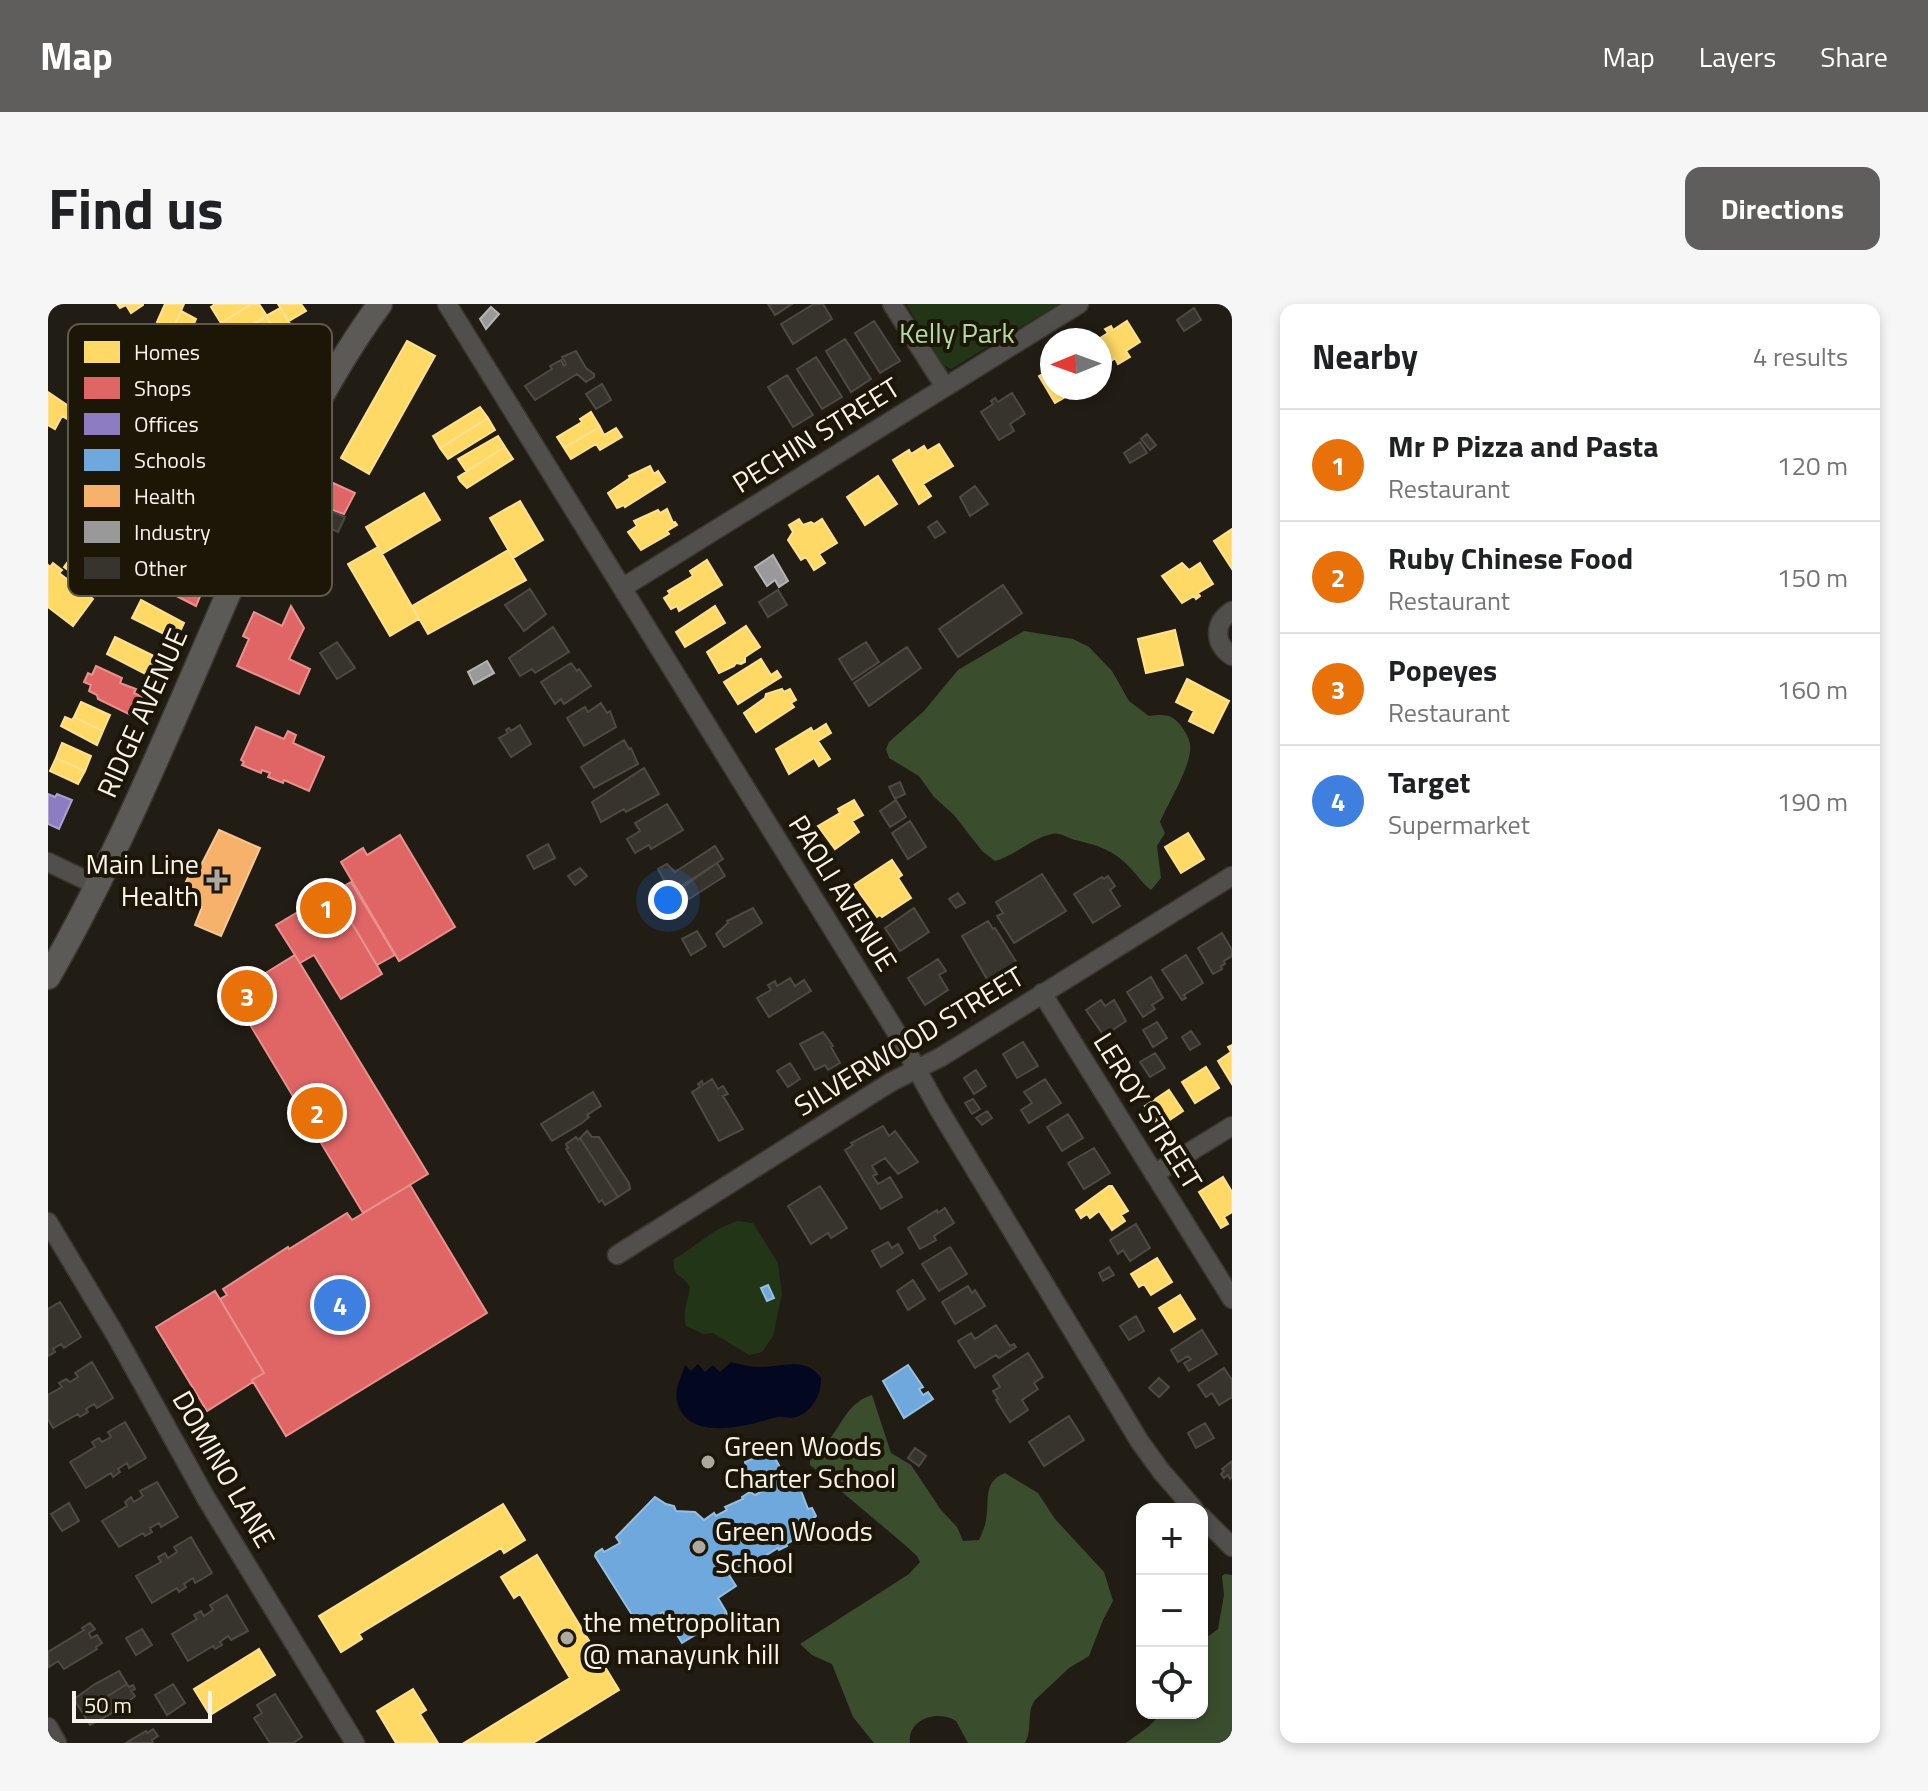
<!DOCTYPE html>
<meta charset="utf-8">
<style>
body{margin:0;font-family:"Titillium Web",sans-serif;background:#f6f6f6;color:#202124}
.controls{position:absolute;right:24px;bottom:24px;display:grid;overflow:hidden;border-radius:16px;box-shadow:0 4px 12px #0003}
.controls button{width:72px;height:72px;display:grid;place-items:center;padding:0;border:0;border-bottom:2px solid #e0e0e0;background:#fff;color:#202124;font:40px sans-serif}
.compass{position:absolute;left:992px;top:24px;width:72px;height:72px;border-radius:50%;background:#fff;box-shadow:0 4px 12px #0003;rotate:269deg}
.scale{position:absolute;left:24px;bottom:20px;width:140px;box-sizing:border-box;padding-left:8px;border:4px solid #f9f4eb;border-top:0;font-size:22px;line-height:28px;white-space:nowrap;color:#f9f4eb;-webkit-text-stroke:6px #1c1607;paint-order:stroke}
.you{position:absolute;left:620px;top:596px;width:28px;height:28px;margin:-20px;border:6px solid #fff;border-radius:50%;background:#1a73e8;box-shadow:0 0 0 12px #1a73e833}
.badge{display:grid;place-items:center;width:52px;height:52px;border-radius:50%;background:#5f5e5c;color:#fff;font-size:26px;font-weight:700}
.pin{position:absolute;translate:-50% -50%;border:4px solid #fff;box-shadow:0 2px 8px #0006}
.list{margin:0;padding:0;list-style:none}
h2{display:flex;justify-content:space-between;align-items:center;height:104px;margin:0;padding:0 32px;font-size:34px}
h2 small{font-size:26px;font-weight:400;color:#757577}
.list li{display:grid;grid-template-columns:52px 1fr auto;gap:24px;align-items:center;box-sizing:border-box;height:112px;padding:0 32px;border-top:2px solid #e0e0e0}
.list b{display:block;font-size:30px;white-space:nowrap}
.list p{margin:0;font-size:26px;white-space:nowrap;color:#757577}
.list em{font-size:26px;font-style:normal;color:#757577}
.icon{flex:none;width:44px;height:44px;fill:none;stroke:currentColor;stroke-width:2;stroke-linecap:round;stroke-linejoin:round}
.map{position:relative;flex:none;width:1184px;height:1439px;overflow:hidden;border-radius:16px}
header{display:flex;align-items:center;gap:48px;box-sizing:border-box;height:112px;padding:0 40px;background:#5f5e5c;color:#fff}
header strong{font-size:38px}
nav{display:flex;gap:44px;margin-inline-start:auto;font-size:28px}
.intro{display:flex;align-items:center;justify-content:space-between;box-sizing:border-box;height:192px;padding:0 48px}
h1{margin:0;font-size:56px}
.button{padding:20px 36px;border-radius:16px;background:#5f5e5c;color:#fff;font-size:28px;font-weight:700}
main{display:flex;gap:48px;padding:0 48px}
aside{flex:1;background:#fff;border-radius:16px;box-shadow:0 4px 12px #0003}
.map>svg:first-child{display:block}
</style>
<header>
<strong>Map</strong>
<nav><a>Map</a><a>Layers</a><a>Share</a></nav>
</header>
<div class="intro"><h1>Find us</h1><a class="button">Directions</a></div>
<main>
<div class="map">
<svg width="1184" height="1439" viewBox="0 0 1184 1439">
<rect width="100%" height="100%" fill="#211d15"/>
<path fill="#233517" d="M858,0H1011L903,65L895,61Z
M690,917L705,919L730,959L734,990L725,1032L714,1048L701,1051L665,1029L655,1030L638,1022C634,1007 640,998 642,983C634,969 624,975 626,955C650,942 663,925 690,917Z"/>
<path fill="#3a4e2e" d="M976,327L1025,335L1041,343L1064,367L1081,397L1101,412C1117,410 1124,410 1134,423C1137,428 1142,435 1142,441C1145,459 1120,499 1112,518L1117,529L1109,542L1113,574L1103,586C1096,581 1092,575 1086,568C1068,547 1053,542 1027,536C1019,534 1012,528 1004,530C984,534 968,551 947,557L934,547L906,511L886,493L871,472L841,454L838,445L841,438L876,407L910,366Z
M824,1091L843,1149L863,1161L893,1206L909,1223L915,1237L931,1236C934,1229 937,1223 938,1216C942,1197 934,1178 957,1169L990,1189L1007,1215L1056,1268L1065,1297L1055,1316L1041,1352L1021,1364L987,1396C978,1408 985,1425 977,1439H920L908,1417C890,1405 859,1415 862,1439H826L805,1413L784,1360L764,1351L752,1340L861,1270L872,1258L869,1252L857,1241L762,1161V1153C771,1145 780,1138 786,1129C797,1113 804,1097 824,1091Z
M1177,1270L1184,1271V1439H1078L1100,1423L1114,1409H1154V1337L1170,1325L1176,1291L1174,1272Z"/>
<path fill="#03071f" d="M683,1058C692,1060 701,1063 710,1063C733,1064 757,1051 773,1074C774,1089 764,1109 748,1113C742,1115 736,1112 729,1113C702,1121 639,1140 629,1097C626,1085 634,1072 637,1061L643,1067L650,1060L657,1068L665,1061L672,1068Z"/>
<path fill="#ffd966" stroke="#fde18e" stroke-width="2" d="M69,0H95V1L83,9L78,1L72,4Z
M117,0H136L125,25L109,18Z
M167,0H203L173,19L163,3Z
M203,0H211L219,12L182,34L173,19Z
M230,0H253L258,7L241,17Z
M232,4L246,26L229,37L226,32L228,30L218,12Z
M133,7L148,15L136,43L120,35Z
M218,12L228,30L193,52L182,34Z
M1079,17L1092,38L1078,47L1082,53L1070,60L1067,54L1062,58L1052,43V36H1049L1060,29L1057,25L1063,22L1065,26Z
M359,37L387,52L321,170L293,154Z
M1004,59V84H1032L1024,89L1026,93L1023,94L1021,91L1007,99L991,72L1003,65L1001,61Z
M0,88L25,105L19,115L14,112L7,125L0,121Z
M432,103L440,114L392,144L385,132Z
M543,108L552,123L516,144L509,133L534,118L532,115Z
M440,114L447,126L400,155L392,144Z
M552,123L556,131L568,124L574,133L552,146L548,140L523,155L516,144Z
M450,132L457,143L418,167L410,155Z
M891,140L905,162L875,180L883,192L871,200L845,156L861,146L863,150L876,142L879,147Z
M457,143L465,155L419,184L412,177L410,173Z
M602,162L606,170L610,167L617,178L577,203L576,201L569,204L560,189L582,174L581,172Z
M830,172L849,200L817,221L799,193Z
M376,189L392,216L334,250L318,223Z
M472,197L495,236L465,254L442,214Z
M619,205L625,219L627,218L629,221L619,227L621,230L593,246L580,228L589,222L586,217L610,206L612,209Z
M751,215L755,221L763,218L766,220L774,215L789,239L771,250L777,259L766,266L758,253L753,256L740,236L745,228L741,221Z
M1184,225V265L1166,237Z
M330,243L371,315L342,332L300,260Z
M30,244L54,261L40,281L16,263Z
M460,246L478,276L380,330L364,302Z
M659,256L674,281L631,307L629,302L623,305L616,294L622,290L620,287L645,272L642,267Z
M5,259L14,266L11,269L45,295L25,322L0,303V261L2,263Z
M1134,259L1141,266L1152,259L1165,280L1150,289L1152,292L1148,295L1146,292L1134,299L1114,272Z
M93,296L136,319L128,336L84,314Z
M667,302L677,319L637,343L628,328Z
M698,322L712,343L697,353V358L693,360L688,359L686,362L671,369L659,348Z
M1127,326L1135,361L1098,369L1090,335Z
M67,333L112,355L106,367L110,369L107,375L59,350Z
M713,355L723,371L729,367L733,373L690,400L676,378Z
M1139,375L1181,397L1165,429L1141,417L1146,407L1128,398Z
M734,385L736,388L742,385L748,396L743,399L746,403L708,428L696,409L717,394L718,390Z
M33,398L62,411L55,427L26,413Z
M17,413L24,416L26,413L55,427L49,441L13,422Z
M778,420L783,429L770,437L782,455L771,462L766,454L741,470L728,445L763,424L765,428Z
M14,439L43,452L37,467L8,454Z
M8,454L37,467L30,480L2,467Z
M806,496L815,511L804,517L811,528L787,545L770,522L792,509L790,505Z
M1140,529L1156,555L1133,569L1117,543Z
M844,556L854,571L850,574L863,594L834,613L832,611L829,613L806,581Z
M1184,741V780L1170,757L1183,748L1180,743Z
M1158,763L1171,784L1147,799L1134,778Z
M1121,786L1135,807L1111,823L1097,802Z
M1175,873L1184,888V908L1176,913L1180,920L1173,924L1151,888Z
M1061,882H1064L1080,907L1073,911L1077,917L1064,926L1051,907L1042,914L1039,910L1033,914L1028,906Z
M1109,954L1124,978L1103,991L1096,980L1091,983L1083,970Z
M1132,991L1147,1015L1126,1028L1111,1004Z
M455,1200L477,1236L456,1249L453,1244L311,1330L314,1335L293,1348L271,1312Z
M489,1251L571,1386L485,1439H416L522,1374L472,1290L466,1294L453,1273Z
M211,1345L227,1371L162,1411L146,1385Z
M365,1385L378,1406L372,1410L390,1439H348L329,1407Z"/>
<path fill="#e06666" stroke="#e8918e" stroke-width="2" d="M261,168L307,189L296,210L269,201L270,197L253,189Z
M80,220L131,256L130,259L160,273L148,302L107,281L110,274L65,241Z
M243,302L256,324L241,355L262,365L251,390L189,362L201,335L195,332L206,308L234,322Z
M48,362L74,374L72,379L88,385L86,389L101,396L93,416L50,395L49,391L41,387L43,381L36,378L40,369L44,371Z
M208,423L236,435L240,427L248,431L245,439L276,453L261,487L236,476L235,479L220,473L222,469L214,466L213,469L194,461L196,458L193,456Z
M352,531L407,623L351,657L293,558L315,544L319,551Z
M303,578L347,651L329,661L285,588Z
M285,587L334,670L293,695L266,651L252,659L228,621Z
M247,651L380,870L315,909L180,684L207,668L211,673Z
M362,881L439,1009L238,1132L204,1076L216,1069L172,995L179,991L175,985L240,943L241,945L299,909L304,916Z
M167,987L216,1069L204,1076L205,1078L159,1107L108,1023Z"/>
<path fill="#8e7cc3" stroke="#aea0cf" stroke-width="2" d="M0,490L7,493L9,490L24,496L11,525L0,520Z"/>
<path fill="#6fa8dc" stroke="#98bfe0" stroke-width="2" d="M720,981L726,994L719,997L713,984Z
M860,1061L875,1083L871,1085L875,1091L880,1088L885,1095L856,1114L835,1077Z
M723,1147L738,1174L743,1172L747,1179H750L760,1205L764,1204L768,1212L765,1215L769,1223L738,1240L739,1242L731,1246L730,1244L688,1270L686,1267L681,1271L688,1282L670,1294L680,1311L634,1339L615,1308L591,1322L547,1252L548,1249L554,1245L556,1248L572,1239L568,1233L607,1193L618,1200L626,1202L628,1207L647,1208L656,1216L666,1209L668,1212L679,1206L677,1203L695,1195L694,1193L702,1188L707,1191L715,1187L704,1167L700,1169L697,1158Z"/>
<path fill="#f6b26b" stroke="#f7c691" stroke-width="2" d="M171,526L212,544L173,632L147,621L154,603L137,596L142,584L136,582L143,567L149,569Z"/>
<path fill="#999" stroke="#b6b4b2" stroke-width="2" d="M443,3L451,10L438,25L432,15Z
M725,251L740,277L731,283L727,276L719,282L707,263Z
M439,357L446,369L426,380L420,368Z"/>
<path fill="#37342d" stroke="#4e4a43" stroke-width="2" d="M720,0H744L727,11Z
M766,0H775L784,15L745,40L733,20Z
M1146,4L1153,16L1136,27L1129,16Z
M826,17L852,57L832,69L807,29Z
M797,35L823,75L803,88L778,47Z
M528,47L538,64L546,70V73L538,78L529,70L487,96L477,82L504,65L502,62L513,56L516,62L518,60L514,53Z
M768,53L794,93L774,105L749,65Z
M739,71L765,111L745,123L720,83Z
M554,80L563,96L548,105L538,90Z
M964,89L977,110L962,120L966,127L951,136L933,108L945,100L943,97L947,94L950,98Z
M1099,130L1108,141L1102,146L1093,135Z
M1092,138L1099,149L1082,159L1076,149Z
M927,182L940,200L922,212L912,193Z
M253,189L270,197L269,201L297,213L290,228L261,215L262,211L246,203Z
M889,217L897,228L887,234L880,223Z
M955,281L974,309L910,353L891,325Z
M482,285L498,310L476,327L457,301Z
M730,286L739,301L720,313L711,298Z
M505,323L521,348L487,369L484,365L472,372L461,354Z
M289,338L307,364L289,375L272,349Z
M818,338L831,358L804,376L791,355Z
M859,343L873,364L821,402L806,379Z
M523,359L529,367L531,365L543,382L516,400L513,395L507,400L493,378Z
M553,399L559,409L562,407L568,423L536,442L519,414L537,403L540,408Z
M472,421L483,440L463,453L451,434L460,429L458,426L461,424L463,427Z
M576,436L581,445L583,444L590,460L546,484L533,463Z
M596,464L611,490L578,508L576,505L553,518L544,498Z
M852,478L857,490L847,495L841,483Z
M848,496L858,513L842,523L832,507Z
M619,500L635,526L603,545L601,541L587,549L579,535L592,527L587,519Z
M862,517L878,543L860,555L844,529Z
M500,540L507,554L486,565L479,552Z
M667,542L675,555L633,582L631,579L621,586L610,565L619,560L627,568Z
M669,559L677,572L641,595L639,592V597L635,599L628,588Z
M532,564L539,572L527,581L520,572Z
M994,570L1018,607L966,639L949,612L955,609L948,598Z
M1060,572L1067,582L1062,586L1072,602L1045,619L1026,590L1054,573L1056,575Z
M910,589L917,599L908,604L901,595Z
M705,604L714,619L676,643L668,630L680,619L679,617Z
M866,604L881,628L852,647L837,624Z
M940,617L945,625L947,624L972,664L943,682L914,632Z
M649,627L658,642L643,651L634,635Z
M1174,629L1184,646V652L1176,657L1177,660L1173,662L1174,665L1165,670L1150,644Z
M1138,651L1155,679L1136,691L1138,694L1134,696L1114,666Z
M890,655L898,667L891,671L900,686L877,701L860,674Z
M1103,673L1115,694L1104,701L1107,705L1095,713L1079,688Z
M742,674L747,682L756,676L763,687L721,713L709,694L723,686L720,681L727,677L729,682Z
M1053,696L1057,702L1066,696L1078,717L1056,732L1038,706Z
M1109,718L1119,734L1105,743L1095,726Z
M1143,727L1152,740L1142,746L1134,733Z
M775,728L785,742L783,743L792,759L780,766L777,761L767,766L752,740Z
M975,738L990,762L969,774L955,750Z
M1107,749L1117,764L1102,773L1092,758Z
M742,759L752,775L740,783L729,767Z
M928,766L938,782L926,790L916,774Z
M664,775L670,785L675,782L680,790L675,792L695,825L671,837L644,788L652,783L650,780L654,777L655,781Z
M997,775L1013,799L981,819L973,806L984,799L976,788Z
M545,788L553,802L539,811L541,813L534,819L504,837L493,820Z
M925,795L932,805L924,810L917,799Z
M939,807L944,814L934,821L928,814Z
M1020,810L1035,834L1014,847L999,823Z
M835,822L841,832L847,827L870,858L850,870L837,854L824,862L829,870L825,872L830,880L842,873L854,893L833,905L797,846L805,841L803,839Z
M539,827L544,833H551L581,879L582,885L570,893L532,834Z
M528,833L530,836L532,834L570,893L557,901L554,896L551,898L518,845L520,844L518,840Z
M1046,844L1062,869L1036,885L1020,859Z
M772,882L799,924L783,934L780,929L763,940L740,902Z
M897,904L906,919L886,932L888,936L872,945L860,924L889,906L890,909Z
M1088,920L1102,944L1082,957L1075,946L1070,950L1062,936Z
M840,938L844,944L850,940L855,949L833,963L824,947Z
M902,943L919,970L891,987L874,960Z
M1061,963L1066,971L1055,977L1051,969Z
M865,976L877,995L860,1006L849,987Z
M920,982L924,989L927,986L937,1002L907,1020L894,998Z
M12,998L33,1033L16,1044L13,1040L5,1045L7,1048L0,1052V1005Z
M1088,1012L1096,1027L1081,1036L1072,1022Z
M948,1021L962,1042L966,1040L968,1043L951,1054L948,1051L927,1064L910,1037L923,1029L927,1035Z
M1154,1026L1169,1050L1141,1067L1136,1059L1143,1055L1140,1052L1130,1058L1123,1046Z
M980,1049L995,1073L986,1079L990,1085L974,1096L980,1106L962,1118L948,1096L950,1095L945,1087L952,1083L945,1072Z
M44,1058L65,1094L49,1104L46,1100L38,1105L40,1108L32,1113L30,1110L5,1124L0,1115V1091L14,1083L11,1079L18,1075L22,1078L30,1073L27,1069Z
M1176,1064L1184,1076V1093L1171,1101L1164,1089L1158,1093L1150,1081Z
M1111,1074L1121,1083L1111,1093L1101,1084Z
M1021,1112L1036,1136L996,1162L981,1138Z
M77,1118L98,1154L81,1164L79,1159L70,1165L72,1168L65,1173L63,1169L38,1184L22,1158L47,1143L44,1138L51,1134L54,1138L63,1133L60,1128Z
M1157,1119L1166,1134L1148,1144L1140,1129Z
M867,1144L878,1152L871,1162L860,1154Z
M1184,1157V1173L1182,1175L1180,1171L1176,1174L1173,1170L1176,1167L1174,1165Z
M109,1178L130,1213L113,1223L111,1219L102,1224L104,1228L97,1232L95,1229L71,1243L54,1217L79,1202L77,1198L83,1193L86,1198L95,1192L92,1187Z
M21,1199L31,1217L14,1227L3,1210Z
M143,1233L164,1269L147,1279L145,1274L136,1280L138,1283L131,1288L129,1284L104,1299L88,1272L113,1258L110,1253L117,1249L120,1254L129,1248L126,1243Z
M179,1291L200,1327L183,1336L180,1332L172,1338L174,1341L167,1345L165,1342L140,1357L124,1330L149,1315L146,1311L153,1307L156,1312L165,1306L162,1301Z
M42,1319L47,1325L41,1329L43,1334L49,1331L54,1339L48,1343L49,1345L16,1365L10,1357L1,1363L0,1348L36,1326L34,1324Z
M94,1325L104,1341L88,1351L78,1334Z
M71,1367L79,1380L34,1408L26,1395L47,1380Z
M79,1380L81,1383L85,1381L87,1385L83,1387L87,1392L68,1407L42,1421L34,1408Z
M125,1380L137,1399L119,1411L107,1391Z
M227,1390L254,1433L245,1439H222L206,1414L214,1409L209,1401Z
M105,1425L110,1432L104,1436L105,1439H78L98,1427L99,1429Z"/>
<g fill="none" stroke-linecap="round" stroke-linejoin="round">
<defs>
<path id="minor" d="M399,0L850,731L890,804L1092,1138L1113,1167L1146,1205
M844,0L897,83
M574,284L1031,0
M1184,307C1165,319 1166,340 1184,352
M0,558L50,582
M994,689L1184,995
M1106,870L1184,822
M0,918L67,1030L158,1194L307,1439
M569,951L843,778L893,753L1184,572
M1154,1213L1184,1243
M0,1423L9,1439"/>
<path id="secondary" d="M0,673C69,553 123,422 178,295C222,193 266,90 332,0"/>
</defs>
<use href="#minor" stroke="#3a3630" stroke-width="21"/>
<use href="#secondary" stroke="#3a3630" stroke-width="27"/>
<use href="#minor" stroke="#514f4c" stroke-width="18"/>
<use href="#secondary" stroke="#5c5a56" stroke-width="24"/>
</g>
<g fill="#ada9a0" stroke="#1c1607" stroke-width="3">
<path d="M165 564h8v8h8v8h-8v8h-8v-8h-8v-8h8z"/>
<circle cx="660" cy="1158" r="8"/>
<circle cx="651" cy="1243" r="8"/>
<circle cx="519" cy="1334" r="8"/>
</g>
<g text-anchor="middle" stroke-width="8" stroke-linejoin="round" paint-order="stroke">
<g font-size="28" fill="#b1db9d" stroke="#1c1607">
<text x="909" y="39">Kelly Park</text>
</g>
<g font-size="28" fill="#f9f4eb" stroke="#1c1607">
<text transform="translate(768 131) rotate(-32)" y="10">PECHIN STREET</text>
<text transform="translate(94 409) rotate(-66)" y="10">RIDGE AVENUE</text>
<text transform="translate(795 589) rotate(58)" y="10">PAOLI AVENUE</text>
<text transform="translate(861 737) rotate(-31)" y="10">SILVERWOOD STREET</text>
<text transform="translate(1100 807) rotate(58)" y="10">LEROY STREET</text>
<text transform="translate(176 1165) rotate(60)" y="10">DOMINO LANE</text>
</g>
<g font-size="28" fill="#f9f4eb" stroke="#1c1607" text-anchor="start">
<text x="151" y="570" text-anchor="end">Main Line<tspan x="151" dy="32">Health</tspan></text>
<text x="676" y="1152">Green Woods<tspan x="676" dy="32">Charter School</tspan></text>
<text x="667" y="1237">Green Woods<tspan x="667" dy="32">School</tspan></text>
<text x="535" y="1328">the metropolitan<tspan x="535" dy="32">@ manayunk hill</tspan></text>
</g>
</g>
<rect x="20" y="20" width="264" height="272" rx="12" fill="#1c1607" stroke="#5e594b" stroke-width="2"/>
<rect x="36" y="37" width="36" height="22" fill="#ffd966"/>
<rect x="36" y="73" width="36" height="22" fill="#e06666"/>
<rect x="36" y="109" width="36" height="22" fill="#8e7cc3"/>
<rect x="36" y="145" width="36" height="22" fill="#6fa8dc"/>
<rect x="36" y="181" width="36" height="22" fill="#f6b26b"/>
<rect x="36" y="217" width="36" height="22" fill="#999"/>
<rect x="36" y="253" width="36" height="22" fill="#37342d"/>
<g font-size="22" fill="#f9f4eb">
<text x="86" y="56">Homes</text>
<text x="86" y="92">Shops</text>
<text x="86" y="128">Offices</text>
<text x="86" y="164">Schools</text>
<text x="86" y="200">Health</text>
<text x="86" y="236">Industry</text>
<text x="86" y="272">Other</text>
</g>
</svg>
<div class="controls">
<button>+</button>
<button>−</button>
<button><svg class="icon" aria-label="locate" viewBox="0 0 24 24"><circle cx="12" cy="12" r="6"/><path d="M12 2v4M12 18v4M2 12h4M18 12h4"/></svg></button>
</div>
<svg class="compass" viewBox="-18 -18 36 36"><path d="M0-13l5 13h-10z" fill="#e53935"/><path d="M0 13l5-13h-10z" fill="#757577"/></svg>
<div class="scale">50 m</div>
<div class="you"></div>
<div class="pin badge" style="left:278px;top:604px;background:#e8710a">1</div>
<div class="pin badge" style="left:269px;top:809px;background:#e8710a">2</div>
<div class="pin badge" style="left:199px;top:692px;background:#e8710a">3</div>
<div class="pin badge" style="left:292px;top:1001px;background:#3f7fe0">4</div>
</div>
<aside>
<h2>Nearby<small>4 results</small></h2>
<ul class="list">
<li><span class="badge" style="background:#e8710a">1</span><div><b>Mr P Pizza and Pasta</b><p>Restaurant</p></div><em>120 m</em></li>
<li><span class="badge" style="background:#e8710a">2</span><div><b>Ruby Chinese Food</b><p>Restaurant</p></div><em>150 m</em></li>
<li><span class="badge" style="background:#e8710a">3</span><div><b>Popeyes</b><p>Restaurant</p></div><em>160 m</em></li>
<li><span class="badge" style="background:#3f7fe0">4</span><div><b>Target</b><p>Supermarket</p></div><em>190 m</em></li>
</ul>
</aside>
</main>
